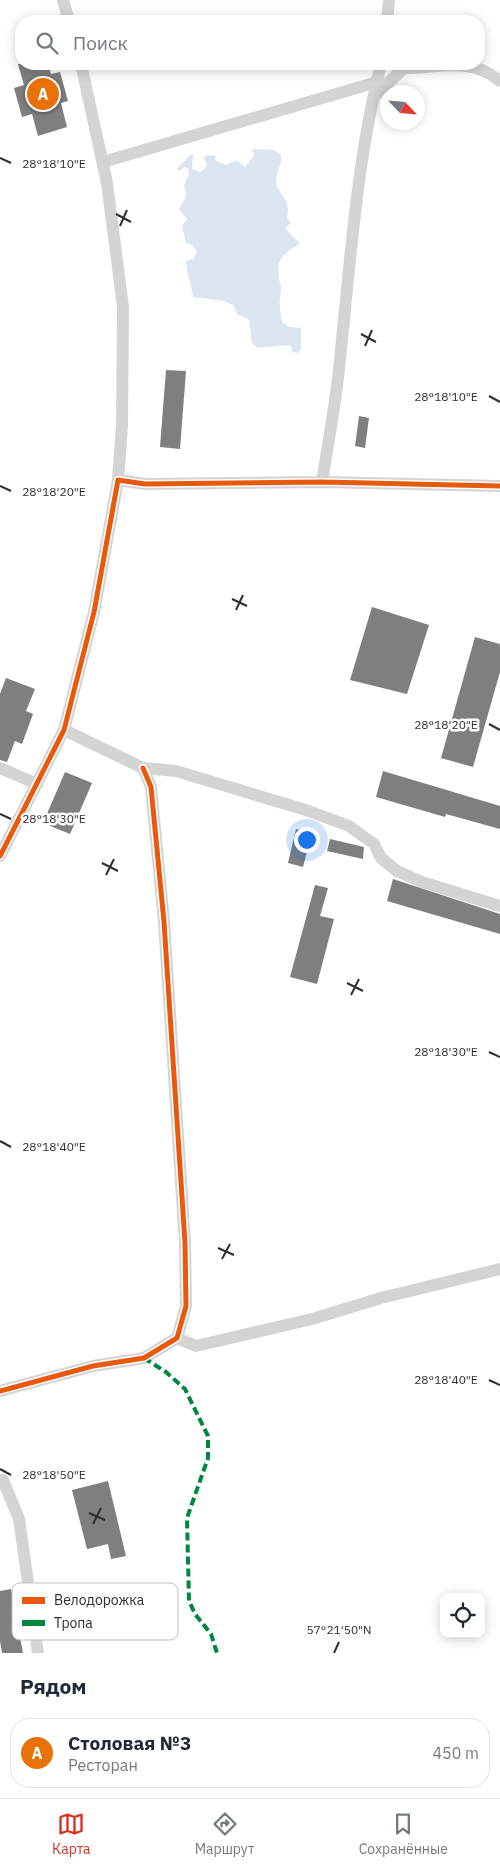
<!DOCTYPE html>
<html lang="ru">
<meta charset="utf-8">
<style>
body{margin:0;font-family:"IBM Plex Sans",sans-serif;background:#f6f6f7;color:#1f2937}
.controls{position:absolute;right:15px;bottom:15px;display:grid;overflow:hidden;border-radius:10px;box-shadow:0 2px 12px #0003}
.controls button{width:45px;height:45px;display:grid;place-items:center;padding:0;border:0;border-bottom:1px solid #e0e1e3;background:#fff;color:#1f2937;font:25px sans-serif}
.compass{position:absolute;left:380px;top:85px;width:45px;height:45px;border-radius:50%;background:#fff;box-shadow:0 2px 12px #0003;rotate:116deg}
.you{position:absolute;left:306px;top:839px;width:18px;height:18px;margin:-12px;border:4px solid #fff;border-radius:50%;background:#1a73e8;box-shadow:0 0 0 8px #1a73e833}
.badge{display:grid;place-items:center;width:32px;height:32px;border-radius:50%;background:#d93025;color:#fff;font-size:16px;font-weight:700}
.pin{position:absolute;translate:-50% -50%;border:2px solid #fff;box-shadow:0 1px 5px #0006}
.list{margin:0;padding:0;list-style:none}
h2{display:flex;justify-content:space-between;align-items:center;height:65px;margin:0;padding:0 20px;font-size:21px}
h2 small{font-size:16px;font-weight:400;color:#747a83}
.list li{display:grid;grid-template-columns:32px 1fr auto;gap:15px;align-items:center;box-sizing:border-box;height:70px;margin:0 10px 10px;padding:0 10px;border:1px solid #e0e1e3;border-radius:20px}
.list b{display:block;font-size:19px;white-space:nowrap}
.list p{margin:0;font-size:16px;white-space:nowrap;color:#747a83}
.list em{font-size:16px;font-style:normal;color:#747a83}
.icon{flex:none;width:28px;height:28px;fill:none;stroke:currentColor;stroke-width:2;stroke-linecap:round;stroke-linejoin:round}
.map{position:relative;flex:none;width:500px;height:1653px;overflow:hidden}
.search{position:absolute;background:#fff;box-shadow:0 2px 12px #0003;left:15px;right:15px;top:15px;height:55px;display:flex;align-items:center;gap:12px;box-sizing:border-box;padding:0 18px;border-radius:20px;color:#747a83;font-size:19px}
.sheet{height:145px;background:#fff}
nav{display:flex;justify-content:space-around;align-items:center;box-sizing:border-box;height:70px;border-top:1px solid #e0e1e3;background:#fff;font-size:14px;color:#747a83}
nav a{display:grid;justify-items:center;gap:2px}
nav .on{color:#d93025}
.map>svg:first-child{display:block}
</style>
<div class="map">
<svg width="500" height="1653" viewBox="0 0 500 1653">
<rect width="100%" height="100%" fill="#fff"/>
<path fill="#dbe6f0" d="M253,149L274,150L281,155C282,165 276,174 276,182C277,194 292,198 287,218L291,223L285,228L300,244C278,256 275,264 281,287C282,291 280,295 280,299C279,306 281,315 282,322L289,327L301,328V350L298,353L293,352L290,345L256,348L257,346L252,344L249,320L237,314L233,305L224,301L193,297C192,288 186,269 186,261L194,259L197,251L193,246L186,243L182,226L187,219L179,210C181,202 190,197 184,186L189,173L188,169L185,167L178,171L177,169L190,155L193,154L192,169L201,172L207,165L204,159L206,155L216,156L215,160L226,165L236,160L245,167L255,154L252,152Z"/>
<path fill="#7f7f7f" d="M18,64H48L51,74L60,72L68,101L61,103L67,127L38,136L32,114L22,117L14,88L24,85Z
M166,370L186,371L180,449L160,447Z
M359,416L369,418L365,448L355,446Z
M372,607L429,625L407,694L350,680Z
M475,637L500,644V672L473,767L441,758Z
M6,678L35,689L26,711L33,714L22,744L15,741L7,762L0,760V694Z
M383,771L500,806V829L446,814L445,817L376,797Z
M65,772L92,783L70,834L43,823Z
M296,829L312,833L303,867L288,863Z
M330,839L364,847L363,859L327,851Z
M393,879L500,914V934L387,901Z
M315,885L328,888L320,916L334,919L317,984L290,977Z
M108,1481L126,1556L111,1559L108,1544L87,1549L72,1490Z
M11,1589L23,1653H2L0,1641V1591Z"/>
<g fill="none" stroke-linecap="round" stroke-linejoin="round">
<path stroke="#d4d4d4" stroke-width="12" d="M63,0L69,21
M387,21L389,0
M81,64L107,183L123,307L122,426L118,480
M398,64L404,68C440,68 470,56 500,81
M375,95L404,68
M103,162L377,82
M322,482C328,444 335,407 339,369C350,266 356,164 381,64
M64,730L143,768L176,771L306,810L349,826L374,844L381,858L397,871L422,882L500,906
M0,768L37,784
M0,856L64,730L94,612L118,480L145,484L322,482L500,486
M177,1338L196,1346L312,1319L381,1298L500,1269
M0,1391L93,1366L144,1358L177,1338L186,1306L185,1243L164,922L151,787L143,768
M0,1480H3L19,1519L38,1653"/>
<path stroke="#00873e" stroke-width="4" stroke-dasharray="8 4" stroke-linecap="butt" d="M144,1358L166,1372L185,1389L208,1436V1458L187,1518L189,1601L195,1614L211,1634L217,1653"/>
<defs>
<path id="cycleway" d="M0,856L64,730L94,612L118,480L145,484L322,482L500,486
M0,1391L93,1366L144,1358L177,1338L186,1306L185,1243L164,922L151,787L143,768"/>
</defs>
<use href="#cycleway" stroke="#fff" stroke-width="8"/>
<use href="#cycleway" stroke="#e8590c" stroke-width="5"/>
</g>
<path fill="none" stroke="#2f2f2f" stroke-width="2" d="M0,158L11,163M116,214L131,222M120,226L127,210M361,334L376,342M365,346L372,330M489,396L500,402M0,486L11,491M232,599L247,606M236,610L243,595M489,724L500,730M0,814L11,819M102,863L118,871M106,875L114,859M347,983L363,991M351,995L359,979M489,1052L500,1057M0,1141L11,1147M218,1248L234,1255M222,1259L230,1244M489,1380L500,1385M0,1469L11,1475M89,1513L105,1520M93,1524L101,1508M334,1653L339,1642"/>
<rect x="12" y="1583" width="166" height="57" rx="8" fill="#fff" stroke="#c1c1c1" stroke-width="1"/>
<rect x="22" y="1597" width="23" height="7" fill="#e8590c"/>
<rect x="22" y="1620" width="23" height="6" fill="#00873e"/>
<g font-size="14" fill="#2f2f2f">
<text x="54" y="1605">Велодорожка</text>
<text x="54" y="1628">Тропа</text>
</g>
<g font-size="12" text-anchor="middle" fill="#2f2f2f" stroke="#fff" stroke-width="5" stroke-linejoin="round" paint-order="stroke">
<text x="54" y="168">28°18'10"E</text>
<text x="446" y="401">28°18'10"E</text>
<text x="54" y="496">28°18'20"E</text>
<text x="446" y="729">28°18'20"E</text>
<text x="54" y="823">28°18'30"E</text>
<text x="446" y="1056">28°18'30"E</text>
<text x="54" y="1151">28°18'40"E</text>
<text x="446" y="1384">28°18'40"E</text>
<text x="54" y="1479">28°18'50"E</text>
<text x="339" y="1634">57°21'50"N</text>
</g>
</svg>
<div class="controls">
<button><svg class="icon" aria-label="locate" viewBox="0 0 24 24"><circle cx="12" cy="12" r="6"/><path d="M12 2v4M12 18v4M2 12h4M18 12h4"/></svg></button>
</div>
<svg class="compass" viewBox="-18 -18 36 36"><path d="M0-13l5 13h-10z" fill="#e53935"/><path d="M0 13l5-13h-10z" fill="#747a83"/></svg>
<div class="you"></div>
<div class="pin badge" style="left:43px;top:94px;background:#e8710a">A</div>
<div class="search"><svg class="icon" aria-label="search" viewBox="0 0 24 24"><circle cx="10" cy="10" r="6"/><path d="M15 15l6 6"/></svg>Поиск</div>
</div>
<section class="sheet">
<h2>Рядом<small></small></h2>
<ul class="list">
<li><span class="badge" style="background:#e8710a">A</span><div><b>Столовая №3</b><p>Ресторан</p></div><em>450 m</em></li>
</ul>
</section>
<nav>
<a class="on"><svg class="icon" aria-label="map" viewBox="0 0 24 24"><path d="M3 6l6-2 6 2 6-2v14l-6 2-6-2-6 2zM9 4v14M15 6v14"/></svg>Карта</a>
<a><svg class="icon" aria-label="directions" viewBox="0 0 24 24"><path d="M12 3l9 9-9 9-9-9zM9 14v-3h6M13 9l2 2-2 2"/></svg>Маршрут</a>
<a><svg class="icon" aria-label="saved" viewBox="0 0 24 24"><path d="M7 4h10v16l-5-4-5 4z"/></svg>Сохранённые</a>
</nav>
